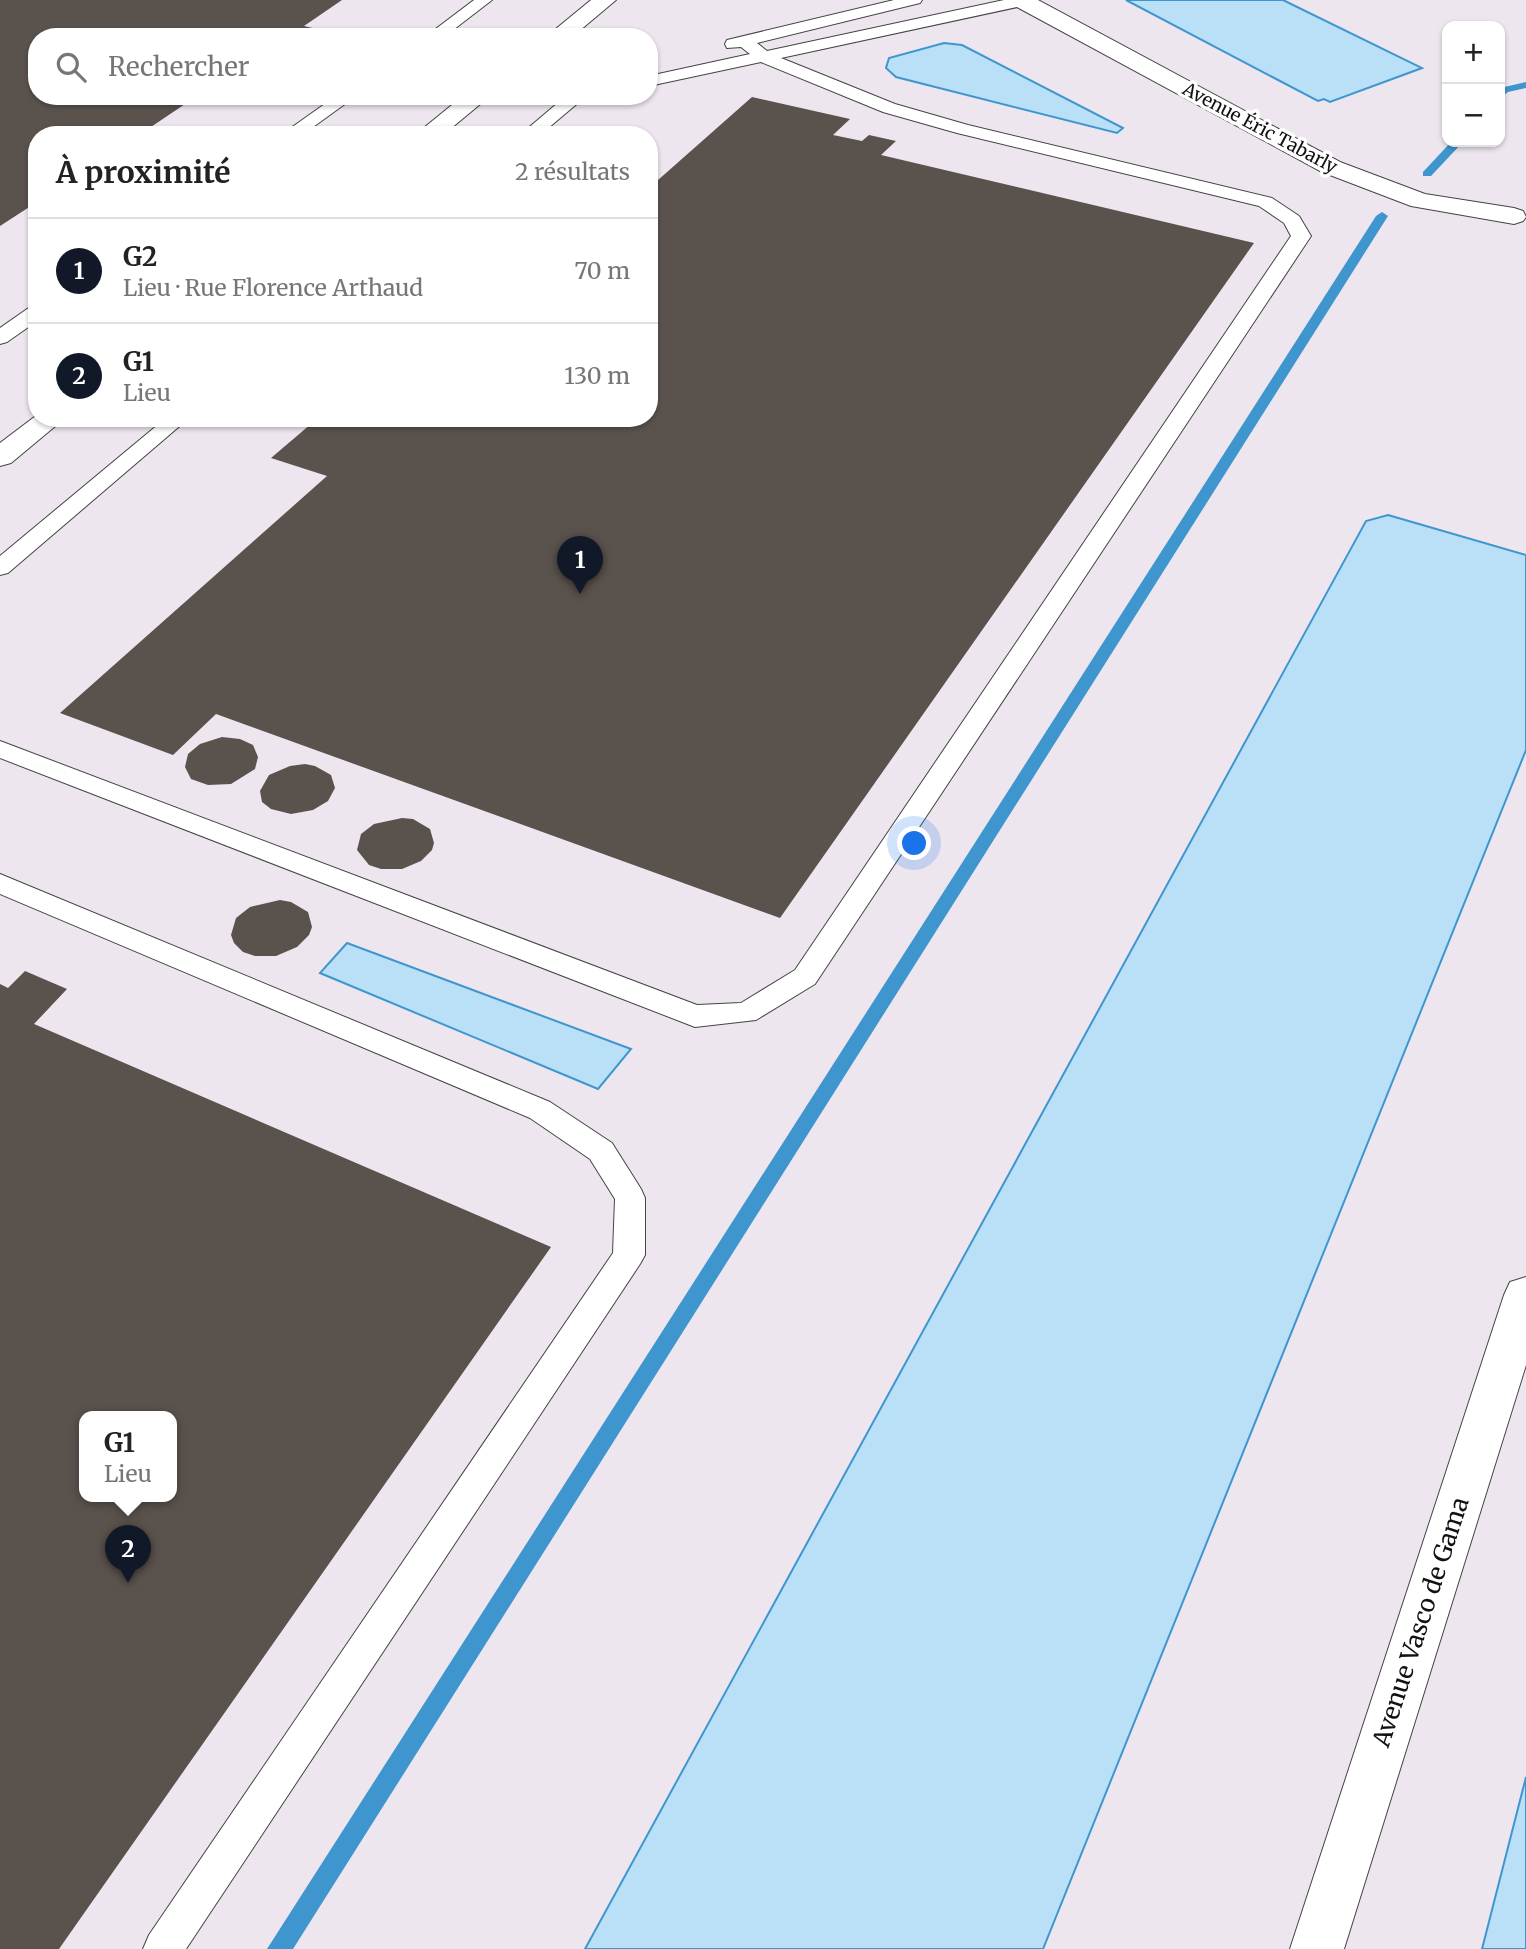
<!DOCTYPE html>
<html lang="fr">
<meta charset="utf-8">
<style>
body{margin:0;font-family:Merriweather,serif;background:#f6f6f6;color:#222}
.controls{position:absolute;right:21px;top:21px;display:grid;overflow:hidden;border-radius:14px;box-shadow:0 2px 5px #0004}
.controls button{width:63px;height:63px;display:grid;place-items:center;padding:0;border:0;border-bottom:2px solid #e0e0e0;background:#fff;color:#222;font:35px sans-serif}
.you{position:absolute;left:915px;top:844px;width:24px;height:24px;margin:-18px;border:5px solid #fff;border-radius:50%;background:#1a73e8;box-shadow:0 0 0 10px #1a73e833}
.badge{display:grid;place-items:center;width:46px;height:46px;border-radius:50%;background:#111827;color:#fff;font-size:23px;font-weight:700}
.pin{position:absolute;translate:-50% -58px;filter:drop-shadow(0 2px 4px #0008)}
.pin::after{content:'';position:absolute;top:37px;width:24px;height:21px;background:inherit;clip-path:polygon(0 0,100% 0,50% 100%)}
.popup{position:absolute;left:79px;top:1411px;width:98px;height:91px;box-sizing:border-box;display:grid;place-content:center;border-radius:14px;background:#fff;filter:drop-shadow(0 2px 5px #0005);font-size:23px;white-space:nowrap;color:#767676}
.popup b{font-size:26px;color:#222}
.popup::after{content:'';position:absolute;left:50%;top:100%;margin-left:-14px;border:14px solid transparent;border-top-color:#fff}
.list{margin:0;padding:0;list-style:none}
h2{display:flex;justify-content:space-between;align-items:center;height:91px;margin:0;padding:0 28px;font-size:30px}
h2 small{font-size:23px;font-weight:400;color:#767676}
.list li{display:grid;grid-template-columns:46px 1fr auto;gap:21px;align-items:center;box-sizing:border-box;height:105px;padding:0 28px;border-top:2px solid #e0e0e0}
.list b{display:block;font-size:26px;white-space:nowrap}
.list p{margin:0;font-size:23px;white-space:nowrap;color:#767676}
.list em{font-size:23px;font-style:normal;color:#767676}
.icon{flex:none;width:38px;height:38px;fill:none;stroke:currentColor;stroke-width:2;stroke-linecap:round;stroke-linejoin:round}
.map{position:relative;flex:none;width:1526px;height:1949px;overflow:hidden}
.search{position:absolute;background:#fff;box-shadow:0 2px 5px #0004;left:28px;top:28px;width:630px;height:77px;display:flex;align-items:center;gap:18px;box-sizing:border-box;padding:0 24px;border-radius:28px;color:#767676;font-size:26px}
.panel{position:absolute;background:#fff;box-shadow:0 2px 5px #0004;left:28px;top:126px;width:630px;height:301px;border-radius:28px}
.map>svg:first-child{display:block}
</style>
<div class="map">
<svg width="1526" height="1949" viewBox="0 0 1526 1949">
<rect width="100%" height="100%" fill="#fffdf5"/>
<path fill="#eee6ef" fill-rule="evenodd" d="M0,0H1526V1949H0ZM1447,26H1500V142H1447ZM37,37H649V96H37ZM37,135H649V418H37ZM84,1417H172V1497H84Z"/>
<path fill="#b9e0f7" stroke="#3f96cf" stroke-width="2" d="M1126,0H1283L1422,68L1330,102L1324,99L1318,101Z
M944,43L962,45L1123,128L1117,133L896,77L886,68L889,58Z
M1388,515L1526,555V750L1043,1949H585L1366,521Z
M347,943L631,1049L598,1089L320,973Z
M1526,1777V1949H1482Z"/>
<g fill="none" stroke-linecap="round" stroke-linejoin="round">
<path fill="#3f96cf" fill-rule="evenodd" d="M1526,82V88L1508,92L1500,98V88Z
M1451,142H1463L1431,176H1423V172Z
M1382,212L1388,216L293,1949H267L1376,216Z"/>
</g>
<path fill="#5a524d" fill-rule="evenodd" d="M0,0H342L304,26L346,36L37,37V96H197L139,135H37V202L0,226Z
M752,97L850,119L833,135L862,141L869,135L896,141L881,155L1254,243L780,918L216,714L173,755L60,713L327,476L271,458L318,418H374L387,422L391,418H649V188Z
M222,737L240,739L253,745L258,757L255,769L231,784L208,785L191,779L185,767L188,754L200,744Z
M305,764L315,766L331,775L335,788L328,801L313,810L291,814L271,809L262,802L260,791L269,775L290,766Z
M402,818L413,819L430,829L434,843L432,850L421,861L402,869H381L369,865L357,850L361,834L374,824Z
M280,900L291,902L308,912L312,927L309,935L297,947L276,956H255L243,952L234,943L231,935L236,918L250,907Z
M25,971L67,989L34,1024L551,1247L59,1949H0V984L8,988ZM84,1417H172V1497H84Z"/>
<g fill="none" stroke-linecap="round" stroke-linejoin="round">
<defs>
<path id="lane" d="M474,0H492L444,37H425Z
M894,0H922L920,3L757,43L767,51L1004,0H1029L1028,4L1022,6L781,58L895,104L968,125L1272,198L1299,216L1311,236L815,984L756,1020L695,1027L0,758V741L697,1005L741,1003L795,970L1291,236L1284,223L1259,206L957,133L883,112L761,62L649,86V76L750,54L741,47L727,48L725,44L727,40Z
M336,96H356L302,135H281Z
M566,96L585,97L540,135H520Z
M37,305V321L7,342L0,344V328L30,307Z
M166,418H189L8,573L0,575V556Z
M0,874L550,1102L612,1143L641,1189L645,1198V1255L640,1264L186,1949H143L149,1935L613,1253L615,1199L590,1159L530,1118L0,894Z"/>
<path id="street" d="M591,0H616L572,37H546Z
M1010,0H1038L1340,162L1425,194L1514,208L1523,211L1526,217L1523,221L1514,224L1411,206L1322,172L1013,5Z
M463,96H490L443,135H415Z
M37,415V418H65L11,463L0,466V443Z
M1526,1277V1365L1344,1949H1290L1504,1295L1510,1282Z"/>
</defs>
<use href="#lane" stroke="#444" stroke-width="2"/>
<use href="#street" stroke="#444" stroke-width="2"/>
<use href="#lane" fill="#fff" fill-rule="evenodd"/>
<use href="#street" fill="#fff" fill-rule="evenodd"/>
</g>
<g text-anchor="middle" stroke-width="7" stroke-linejoin="round" paint-order="stroke">
<g font-size="18" fill="#111" stroke="#fff">
<text transform="translate(1260 128) rotate(28)" y="6">Avenue Éric Tabarly</text>
</g>
<g font-size="24" fill="#111" stroke="#fff">
<text transform="translate(1421 1622) rotate(-72)" y="8">Avenue Vasco de Gama</text>
</g>
</g>
</svg>
<div class="controls">
<button>+</button>
<button>−</button>
</div>
<div class="you"></div>
<div class="pin badge" style="left:580px;top:594px">1</div>
<div class="pin badge" style="left:128px;top:1583px">2</div>
<div class="popup"><b>G1</b>Lieu</div>
<div class="search"><svg class="icon" aria-label="search" viewBox="0 0 24 24"><circle cx="10" cy="10" r="6"/><path d="M15 15l6 6"/></svg>Rechercher</div>
<section class="panel">
<h2>À proximité<small>2 résultats</small></h2>
<ul class="list">
<li><span class="badge">1</span><div><b>G2</b><p>Lieu · Rue Florence Arthaud</p></div><em>70 m</em></li>
<li><span class="badge">2</span><div><b>G1</b><p>Lieu</p></div><em>130 m</em></li>
</ul>
</section>
</div>
